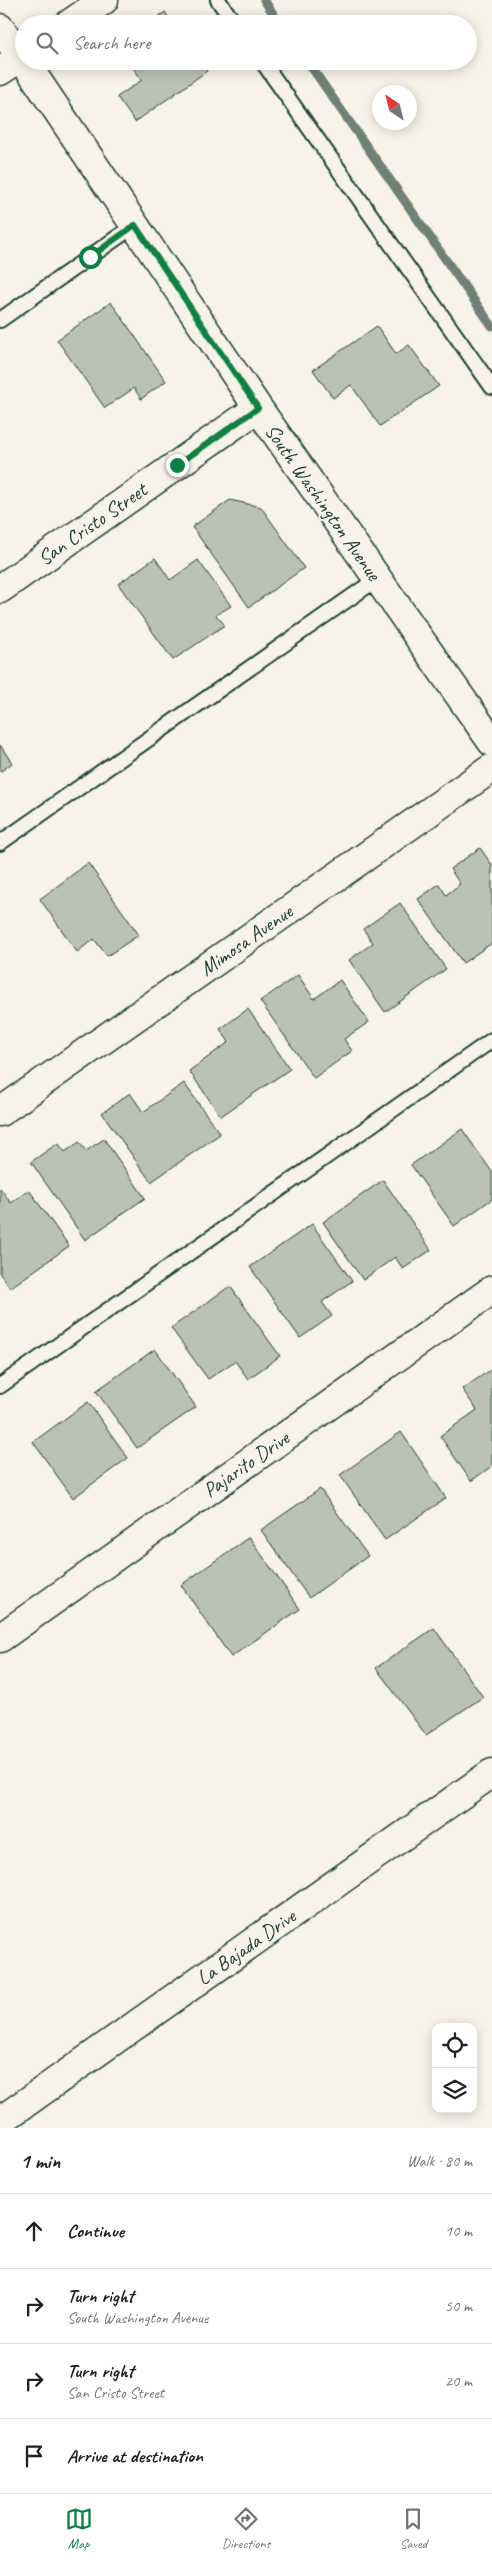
<!DOCTYPE html>
<meta charset="utf-8">
<style>
body{margin:0;font-family:Caveat,sans-serif;background:#f2f2f2;color:#202124}
.controls{position:absolute;right:15px;bottom:15px;display:grid;overflow:hidden;border-radius:10px;box-shadow:0 2px 12px #0003}
.controls button{width:45px;height:45px;display:grid;place-items:center;padding:0;border:0;border-bottom:1px solid #e0e0e0;background:#fff;color:#202124;font:25px sans-serif}
.compass{position:absolute;left:372px;top:85px;width:45px;height:45px;border-radius:50%;background:#fff;box-shadow:0 2px 12px #0003;rotate:325deg}
.stop{position:absolute;width:15px;height:15px;margin:-11px;border:4px solid #0b8043;border-radius:50%;background:#fff}
.stop.end{background:#0b8043;border-color:#fff;box-shadow:0 1px 5px #0008}
.list{margin:0;padding:0;list-style:none}
h2{display:flex;justify-content:space-between;align-items:center;height:65px;margin:0;padding:0 20px;font-size:21px}
h2 small{font-size:16px;font-weight:400;color:#757577}
.list li{display:grid;grid-template-columns:32px 1fr auto;gap:15px;align-items:center;box-sizing:border-box;height:75px;padding:0 20px;border-top:1px solid #e0e0e0}
.list b{display:block;font-size:19px;white-space:nowrap}
.list p{margin:0;font-size:16px;white-space:nowrap;color:#757577}
.list em{font-size:16px;font-style:normal;color:#757577}
.icon{flex:none;width:28px;height:28px;fill:none;stroke:currentColor;stroke-width:2;stroke-linecap:round;stroke-linejoin:round}
.map{position:relative;flex:none;width:492px;height:2128px;overflow:hidden}
.search{position:absolute;background:#fff;box-shadow:0 2px 12px #0003;left:15px;right:15px;top:15px;height:55px;display:flex;align-items:center;gap:12px;box-sizing:border-box;padding:0 18px;border-radius:28px;color:#757577;font-size:19px}
.sheet{height:365px;background:#fff}
nav{display:flex;justify-content:space-around;align-items:center;box-sizing:border-box;height:70px;border-top:1px solid #e0e0e0;background:#fff;font-size:14px;color:#757577}
nav a{display:grid;justify-items:center;gap:2px}
nav .on{color:#0b8043}
.map>svg:first-child{display:block}
</style>
<div class="map">
<svg width="492" height="2128" viewBox="0 0 492 2128">
<rect width="100%" height="100%" fill="#f7f3e8"/>
<filter id="ink" filterUnits="userSpaceOnUse"><feTurbulence type="fractalNoise" baseFrequency=".02" numOctaves="2"/><feDisplacementMap in="SourceGraphic" scale="10" xChannelSelector="R" yChannelSelector="G"/><feConvolveMatrix kernelMatrix="1 2 1 2 8 2 1 2 1" color-interpolation-filters="sRGB"/></filter>
<g filter="url(#ink)">
<g fill="none" stroke-linecap="round" stroke-linejoin="round">
<path stroke="#6f8077" stroke-width="9" d="M264,0L280,24
M307,61L492,326"/>
</g>
<path fill="#bbc1b6" stroke="#1f3d34" d="M165,12L173,24H148Z
M128,61H200L207,71L135,122L117,97L142,80Z
M111,302L166,381L141,399L134,388L105,408L57,340Z
M377,326L396,354L409,345L439,386L380,426L351,385L333,398L313,370Z
M230,500L261,507L304,568L249,607L192,527Z
M155,558L170,580L198,560L231,606L216,615L225,625L173,660L118,584Z
M0,745L12,763L0,772Z
M480,848L492,865V943L463,963L418,899L439,884L446,895L460,884L450,869Z
M88,863L139,935L107,956L94,939L77,952L40,899Z
M400,903L446,969L385,1012L349,960L373,943L363,929Z
M298,975L314,999L340,980L369,1022L344,1039L352,1051L314,1078L260,1001Z
M248,1009L290,1069L221,1116L189,1071L229,1042L220,1029Z
M184,1083L220,1134L151,1182L102,1113L130,1093L143,1112Z
M462,1129L492,1172V1199L454,1226L411,1165Z
M104,1139L145,1198L85,1240L31,1162L58,1143L65,1152L79,1142L86,1151Z
M383,1180L431,1250L403,1269L395,1257L363,1280L323,1222Z
M0,1188L11,1203L29,1190L69,1246L10,1288L0,1274Z
M312,1224L352,1281L322,1302L332,1316L300,1338L250,1267Z
M230,1286L280,1356L248,1379L235,1361L208,1379L171,1328Z
M155,1349L196,1407L137,1448L96,1391Z
M492,1369V1466L471,1481L440,1436L477,1410L462,1389Z
M88,1402L128,1458L73,1498L33,1442Z
M401,1432L446,1498L385,1540L340,1475Z
M320,1489L368,1556L309,1598L261,1530Z
M249,1537L300,1609L231,1657L181,1585Z
M434,1628L483,1697L426,1735L376,1668Z"/>
<g fill="none" stroke-linecap="round" stroke-linejoin="round">
<defs>
<path id="service" d="M218,0L235,24
M262,61L492,387
M0,320L135,225
M0,843L377,579
M0,1386L492,1040"/>
<path id="minor" d="M69,24L104,0
M0,28L24,61
M24,61L258,408L492,742
M0,71L24,55
M0,589L258,408
M0,1112L492,768
M0,1638L492,1290
M0,2121L492,1773"/>
</defs>
<use href="#service" stroke="#1f3d34" stroke-width="18"/>
<use href="#minor" stroke="#1f3d34" stroke-width="31"/>
<use href="#service" stroke="#f7f3e8" stroke-width="14"/>
<use href="#minor" stroke="#f7f3e8" stroke-width="28"/>
</g>
</g>
<g fill="none" stroke-linecap="round" stroke-linejoin="round" filter="url(#ink)">
<path stroke="#0b8043" stroke-width="6" d="M90,257L135,225L258,408L177,465"/>
</g>
<g text-anchor="middle" stroke-width="4" stroke-linejoin="round" paint-order="stroke">
<g font-size="21" fill="#1f3d34" stroke="#f7f3e8">
<text transform="translate(323 502) rotate(55)" y="7">South Washington Avenue</text>
<text transform="translate(92 524) rotate(-35)" y="7">San Cristo Street</text>
<text transform="translate(246 940) rotate(-35)" y="7">Mimosa Avenue</text>
<text transform="translate(246 1464) rotate(-35)" y="7">Pajarito Drive</text>
<text transform="translate(246 1947) rotate(-35)" y="7">La Bajada Drive</text>
</g>
</g>
</svg>
<div class="controls">
<button><svg class="icon" aria-label="locate" viewBox="0 0 24 24"><circle cx="12" cy="12" r="6"/><path d="M12 2v4M12 18v4M2 12h4M18 12h4"/></svg></button>
<button><svg class="icon" aria-label="layers" viewBox="0 0 24 24"><path d="M12 4l9 5-9 5-9-5zM3 14l9 5 9-5"/></svg></button>
</div>
<svg class="compass" viewBox="-18 -18 36 36"><path d="M0-13l5 13h-10z" fill="#e53935"/><path d="M0 13l5-13h-10z" fill="#757577"/></svg>
<div class="stop" style="left:90px;top:257px"></div>
<div class="stop end" style="left:177px;top:465px"></div>
<div class="search"><svg class="icon" aria-label="search" viewBox="0 0 24 24"><circle cx="10" cy="10" r="6"/><path d="M15 15l6 6"/></svg>Search here</div>
</div>
<section class="sheet">
<h2>1 min<small>Walk · 80 m</small></h2>
<ul class="list">
<li><svg class="icon" aria-label="ahead" viewBox="0 0 24 24"><path d="M12 20V5M6 11l6-6 6 6"/></svg><div><b>Continue</b></div><em>10 m</em></li>
<li><svg class="icon" aria-label="right" viewBox="0 0 24 24"><path d="M7 20v-9h11M14 6l5 5-5 5"/></svg><div><b>Turn right</b><p>South Washington Avenue</p></div><em>50 m</em></li>
<li><svg class="icon" aria-label="right" viewBox="0 0 24 24"><path d="M7 20v-9h11M14 6l5 5-5 5"/></svg><div><b>Turn right</b><p>San Cristo Street</p></div><em>20 m</em></li>
<li><svg class="icon" aria-label="arrive" viewBox="0 0 24 24"><path d="M6 21V4h12l-3 4 3 4H6"/></svg><div><b>Arrive at destination</b></div></li>
</ul>
</section>
<nav>
<a class="on"><svg class="icon" aria-label="map" viewBox="0 0 24 24"><path d="M3 6l6-2 6 2 6-2v14l-6 2-6-2-6 2zM9 4v14M15 6v14"/></svg>Map</a>
<a><svg class="icon" aria-label="directions" viewBox="0 0 24 24"><path d="M12 3l9 9-9 9-9-9zM9 14v-3h6M13 9l2 2-2 2"/></svg>Directions</a>
<a><svg class="icon" aria-label="saved" viewBox="0 0 24 24"><path d="M7 4h10v16l-5-4-5 4z"/></svg>Saved</a>
</nav>
